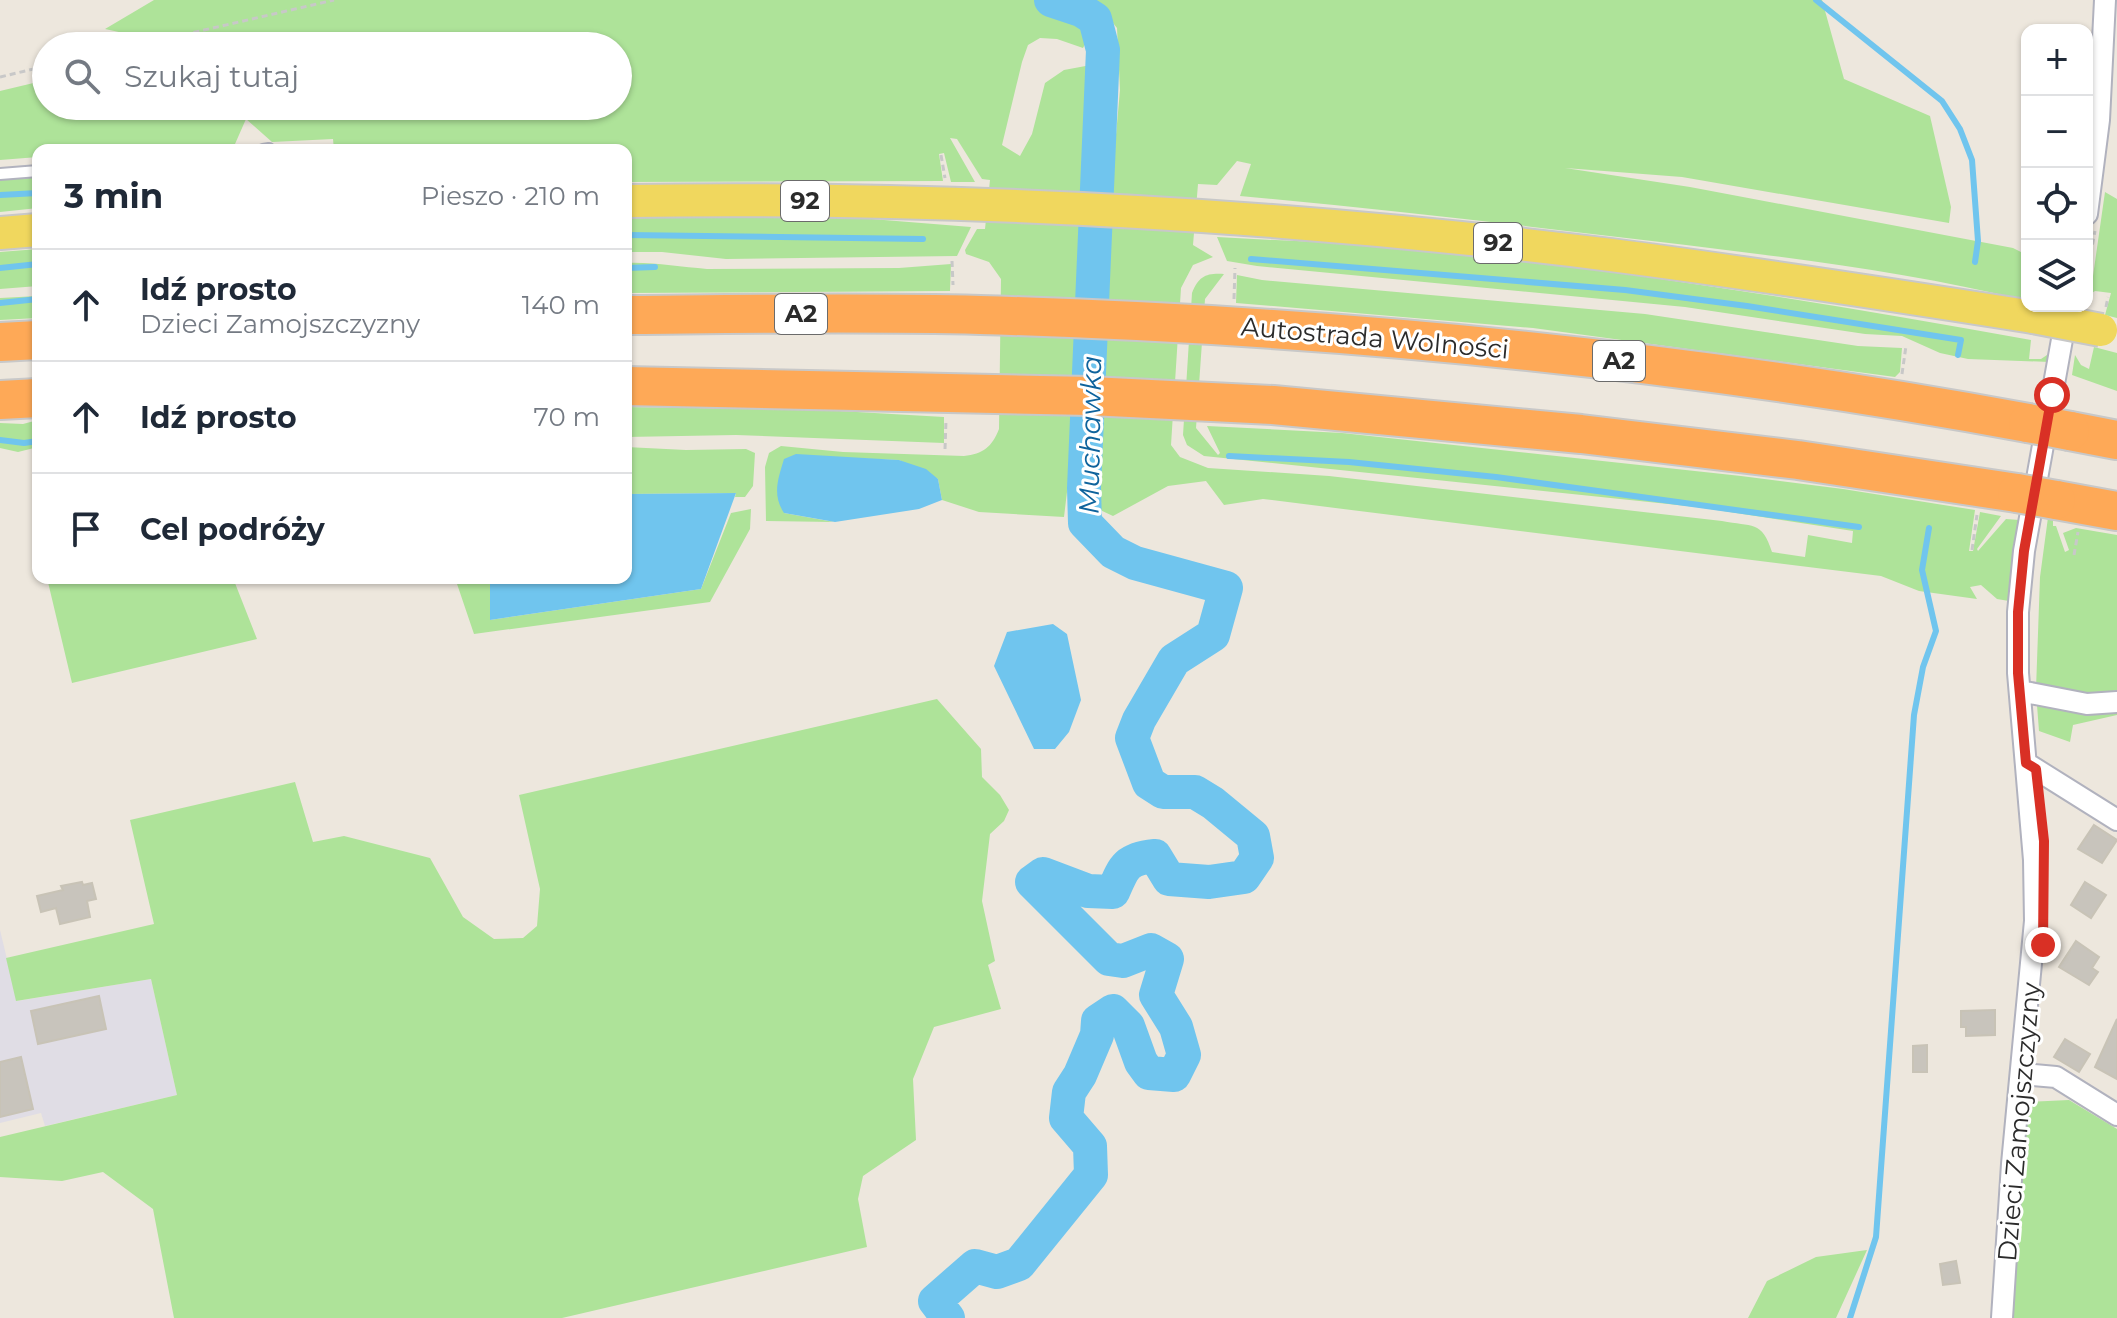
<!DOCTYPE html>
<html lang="pl">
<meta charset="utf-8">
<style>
body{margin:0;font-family:Montserrat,sans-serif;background:#f6f6f7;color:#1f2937}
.controls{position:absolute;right:24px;top:24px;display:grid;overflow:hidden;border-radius:16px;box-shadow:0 2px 6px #0004}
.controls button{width:72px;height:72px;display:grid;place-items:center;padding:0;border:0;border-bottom:2px solid #e0e1e3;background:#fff;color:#1f2937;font:40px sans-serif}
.stop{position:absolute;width:24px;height:24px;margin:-18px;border:6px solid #d93025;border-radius:50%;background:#fff}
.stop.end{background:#d93025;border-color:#fff;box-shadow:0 2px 8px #0008}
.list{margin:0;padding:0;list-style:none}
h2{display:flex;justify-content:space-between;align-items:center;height:104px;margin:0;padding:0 32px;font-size:34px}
h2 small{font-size:26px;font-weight:400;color:#747a83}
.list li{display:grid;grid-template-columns:52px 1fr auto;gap:24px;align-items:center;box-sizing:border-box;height:112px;padding:0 32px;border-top:2px solid #e0e1e3}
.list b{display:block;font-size:30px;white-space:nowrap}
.list p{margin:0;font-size:26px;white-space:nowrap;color:#747a83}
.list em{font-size:26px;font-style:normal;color:#747a83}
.icon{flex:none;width:44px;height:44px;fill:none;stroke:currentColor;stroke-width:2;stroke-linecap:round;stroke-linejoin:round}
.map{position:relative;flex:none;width:2117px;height:1318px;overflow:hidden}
.search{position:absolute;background:#fff;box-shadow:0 2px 6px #0004;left:32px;top:32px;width:600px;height:88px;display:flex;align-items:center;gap:20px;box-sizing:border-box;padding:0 28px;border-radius:44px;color:#747a83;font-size:30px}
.panel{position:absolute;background:#fff;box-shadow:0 2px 6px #0004;left:32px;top:144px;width:600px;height:440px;border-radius:16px}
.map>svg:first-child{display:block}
</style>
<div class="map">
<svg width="2117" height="1318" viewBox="0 0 2117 1318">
<rect width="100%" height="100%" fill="#ede7dd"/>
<path fill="#e0dde5" d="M0,930L17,1001L151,979L177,1095L45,1126L41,1113L0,1123Z"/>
<path fill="#aee399" d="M154,0H1036L1079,22L1086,42L1083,48L1057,39L1040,38L1028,45L1022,62L1002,145L1020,156L1032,134L1045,83L1064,70L1091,65L1070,467L1064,517L979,512L942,500L938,479L899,460L845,458L784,513L834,522L766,521L765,467L769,453L781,446L843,452L964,456C983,454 992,447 999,429L1001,279L989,262L966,254L965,250L977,229H985L990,180L982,179L957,139L950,138L975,182H951L944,153L939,154L943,181L626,182V150H334L333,139L272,142L246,119L235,144L115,150H38V157L0,160V91L46,80V106H618V46H127L128,34L105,29Z
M1084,0H1822L1844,79L1930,116L1951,207L1949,223L1682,177L1565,168L1690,187L2013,248L2027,255V301C1915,273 1800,259 1686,245C1537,227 1389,210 1240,196L1251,164L1237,161L1217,185L1198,184L1193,245L1213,257L1193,265L1181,288L1171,445L1180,457L1208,468L1329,476L1722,521C1752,527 1762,520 1772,552L1805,557L1808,535L1852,543L1853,531L1697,507L1204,456L1187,445L1183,435L1192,293C1199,276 1206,273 1224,274L1205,299L1196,428L1218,455L1220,453L1207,426L1342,433L1741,476L1843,489L1975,510L1969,551H1973L1980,512L2001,516L1977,549L1978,551L2006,519L2019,520L2011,596L2009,601L1997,599L1981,585L1970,587L1977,599L1919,591L1881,576L1263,499L1224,505L1206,481L1168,486L1113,516L1098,509L1106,247L1120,90L1117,28L1102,9Z
M38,177V208L0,212V180Z
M2105,192L2117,199V318L2105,315L2111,293L2095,291L2087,296L2093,276Z
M626,218H859L971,227L957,256L726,259L662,252H626Z
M1217,237C1284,241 1351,243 1417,249C1623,270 1828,303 2031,340L2029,359H2041L2053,351L2050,362L1968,359L1940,353L1902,336L1865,334L1685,307L1257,266L1227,261Z
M38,249V286L0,289V252Z
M626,263C654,262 680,267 707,269L899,268L951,264L950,291L626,293Z
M1237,275L1262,280L1645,314L1858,346L1902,348L1900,372L1895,377L1533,328L1236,303Z
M38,296V318L0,320V298Z
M2094,347L2117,353V391L2072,375L2075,355L2081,365L2089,369Z
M626,407L822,410L944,417V443L736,435L626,437Z
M38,420V447L18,452L0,448V423L23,424Z
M626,447L686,450L746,449L755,453L753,486L745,497H735L736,493L626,494Z
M751,509L750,529L710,602L474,634L455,578H490V620L701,589L731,513Z
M2049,510L2053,511V526H2056L2065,552L2069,550L2063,533L2076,528L2117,535V690L2095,695L2036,689L2040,577Z
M47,578H233L257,639L72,683Z
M937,699L981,749L982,777L1000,795L1009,810L1004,821L990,834L982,901L995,961L988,965L1001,1009L934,1027L913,1079L916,1140L863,1176L858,1199L867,1247L562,1318H174L153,1209L103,1172L62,1181L0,1177V1137L177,1095L151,979L16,1001L6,958L154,924L130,820L295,782L313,842L344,836L430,858L463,917L494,939L523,938L537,926L540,889L519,795Z
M2045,703L2117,709V715L2073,725L2070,742L2039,731L2037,705Z
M2069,1100L2117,1129V1318H2010L2019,1249L2025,1102Z
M1867,1250L1836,1318H1748L1767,1281L1816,1257Z"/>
<path fill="#70c5ee" d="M796,454L899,460L926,469L938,479L942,500L919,509L835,522L784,513C772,495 778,479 784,459Z
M736,493L701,589L490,620V578H626V494Z
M1053,624L1067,634L1081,700L1069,732L1055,749H1034L994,666L1007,632Z"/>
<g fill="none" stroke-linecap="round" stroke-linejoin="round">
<path stroke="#70c5ee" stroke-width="6" d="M1816,0L1942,101L1960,129L1972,160L1978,241L1975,262
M0,195L38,193
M626,235L923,239
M1251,259L1625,290L1747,306L1961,340L1958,355
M0,268L38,264
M626,268L655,267
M0,303L38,299
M0,440L24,443L38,441
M1229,456L1349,462L1496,477L1859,527
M1850,1318L1876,1237L1914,715L1923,667L1936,631L1922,570L1929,528"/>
<path stroke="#70c5ee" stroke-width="34" d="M948,1318L935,1301L975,1266L997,1272L1019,1264L1091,1175L1090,1146L1066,1118L1069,1092L1080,1075L1097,1035L1098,1021L1113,1011L1128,1026L1141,1062L1149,1073L1174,1075L1184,1055L1176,1027L1156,995L1167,959L1151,950L1123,961L1109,959L1032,882L1043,874L1088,891L1113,892C1124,866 1126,859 1155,856L1169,879L1209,882L1244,877L1257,858L1253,836L1213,803L1195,792H1163L1149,783L1132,738L1139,720L1174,660L1213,635L1226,588L1135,563L1113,552L1085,523L1084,488L1103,50L1095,19L1081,10L1051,0"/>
</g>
<path fill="#c8c4bc" stroke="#c8c3b6" stroke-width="2" d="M2094,825L2117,840L2102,863L2078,849Z
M82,882L83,885L92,883L96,899L87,901L90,917L60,924L56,908L41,912L37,896L63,890L61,886Z
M2085,882L2106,895L2091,918L2071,905Z
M2076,941L2099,957L2092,968L2098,972L2089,985L2059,967Z
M99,996L106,1029L38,1044L31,1011Z
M1995,1010V1035L1966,1036V1027H1961V1011Z
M2117,1019V1079L2095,1067Z
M2065,1039L2090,1054L2079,1072L2054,1057Z
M1927,1045V1072H1913V1046Z
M21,1057L33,1109L0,1117V1062Z
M1956,1261L1960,1283L1943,1285L1940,1264Z"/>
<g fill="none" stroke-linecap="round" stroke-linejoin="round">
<defs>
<path id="lane" d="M263,150L269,149
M0,174L38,171"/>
<path id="street" d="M2087,214L2099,120L2105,0
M2020,691L2087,704L2117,702
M2026,763L2117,820
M2022,1074L2056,1077L2117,1115
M2002,1318L2012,1164L2035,921L2034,860L2018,673V612L2024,551L2068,306"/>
<path id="primary" d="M626,201C952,196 1288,215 1611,255C1752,273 1893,295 2033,317
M0,233L38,230"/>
<path id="highway" d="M626,315C744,314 862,312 980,315C1332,325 1682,359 2028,423
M0,342L38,340
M626,386L1090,396L1273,405L1581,434L1798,460L2017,493
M0,400L38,398
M2070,431L2117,440
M2056,500L2117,511"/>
</defs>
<use href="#lane" stroke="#b1b2be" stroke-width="14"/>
<use href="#street" stroke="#b1b2be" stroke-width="24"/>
<use href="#primary" stroke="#c8c8c8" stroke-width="36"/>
<use href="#highway" stroke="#c8c8c8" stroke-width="42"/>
<path stroke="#c8c8c8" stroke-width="3" stroke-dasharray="6 4" stroke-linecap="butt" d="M135,46L334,0
M0,77L46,66
M941,155L945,178
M952,261L953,285
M2087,274L2095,231
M1234,299L1235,268
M2106,307L2108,297
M1902,374L1906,346
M945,449L946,420
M1972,550L1977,515
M2074,555L2078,532"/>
<use href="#lane" stroke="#fff" stroke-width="10"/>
<use href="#street" stroke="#fff" stroke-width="20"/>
<use href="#primary" stroke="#f0d75e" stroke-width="32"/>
<use href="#highway" stroke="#fea957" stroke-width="38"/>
<defs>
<path id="primary-bridge" d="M2033,317L2101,330"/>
<path id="highway-bridge" d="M2028,423L2070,431
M2017,493L2056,500"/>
</defs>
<use href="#primary-bridge" stroke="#c8c8c8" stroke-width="36" stroke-linecap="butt"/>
<use href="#highway-bridge" stroke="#c8c8c8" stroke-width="42" stroke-linecap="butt"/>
<use href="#primary-bridge" stroke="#f0d75e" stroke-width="32"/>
<use href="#highway-bridge" stroke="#fea957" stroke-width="38"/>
</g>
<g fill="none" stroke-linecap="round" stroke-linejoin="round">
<path stroke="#d93025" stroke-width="10" d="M2043,945L2044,841L2036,769L2026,763L2018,673V612L2024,551L2052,395"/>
</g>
<g text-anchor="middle" stroke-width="6" stroke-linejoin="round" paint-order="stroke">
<g fill="#fff" stroke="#6b6b6b" stroke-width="2">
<rect x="781" y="181" width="48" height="40" rx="6"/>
<rect x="1474" y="223" width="48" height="40" rx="6"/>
<rect x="775" y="294" width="52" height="40" rx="6"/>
<rect x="1593" y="341" width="52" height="40" rx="6"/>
</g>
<g font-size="24" font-weight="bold" fill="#2b2b2b">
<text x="805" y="209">92</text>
<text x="1498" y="251">92</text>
<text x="801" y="322">A2</text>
<text x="1619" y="369">A2</text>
</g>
<g font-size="26" fill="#2b2b2b" stroke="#fff">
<text transform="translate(1375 338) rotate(5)" y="9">Autostrada Wolności</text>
<text transform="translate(2019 1122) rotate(-85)" y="9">Dzieci Zamojszczyzny</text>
</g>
<g font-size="28" font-style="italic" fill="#0e639c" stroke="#fff">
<text transform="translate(1090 435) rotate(-89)" y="10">Muchawka</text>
</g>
</g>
</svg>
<div class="controls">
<button>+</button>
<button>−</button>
<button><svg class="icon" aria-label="locate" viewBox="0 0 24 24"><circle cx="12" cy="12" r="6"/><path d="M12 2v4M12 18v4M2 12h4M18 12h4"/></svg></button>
<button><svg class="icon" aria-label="layers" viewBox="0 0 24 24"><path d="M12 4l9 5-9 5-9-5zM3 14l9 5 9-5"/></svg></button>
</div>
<div class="stop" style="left:2052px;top:395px"></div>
<div class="stop end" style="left:2043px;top:945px"></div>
<div class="search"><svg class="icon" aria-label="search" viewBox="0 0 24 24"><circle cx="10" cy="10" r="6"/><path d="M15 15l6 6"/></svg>Szukaj tutaj</div>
<section class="panel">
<h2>3 min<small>Pieszo · 210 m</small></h2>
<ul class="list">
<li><svg class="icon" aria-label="ahead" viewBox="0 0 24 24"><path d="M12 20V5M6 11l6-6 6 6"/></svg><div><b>Idź prosto</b><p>Dzieci Zamojszczyzny</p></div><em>140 m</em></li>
<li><svg class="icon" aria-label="ahead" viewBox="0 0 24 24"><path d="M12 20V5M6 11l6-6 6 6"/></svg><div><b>Idź prosto</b></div><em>70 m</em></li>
<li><svg class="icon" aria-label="arrive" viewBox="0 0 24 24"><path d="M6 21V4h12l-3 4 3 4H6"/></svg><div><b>Cel podróży</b></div></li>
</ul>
</section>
</div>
